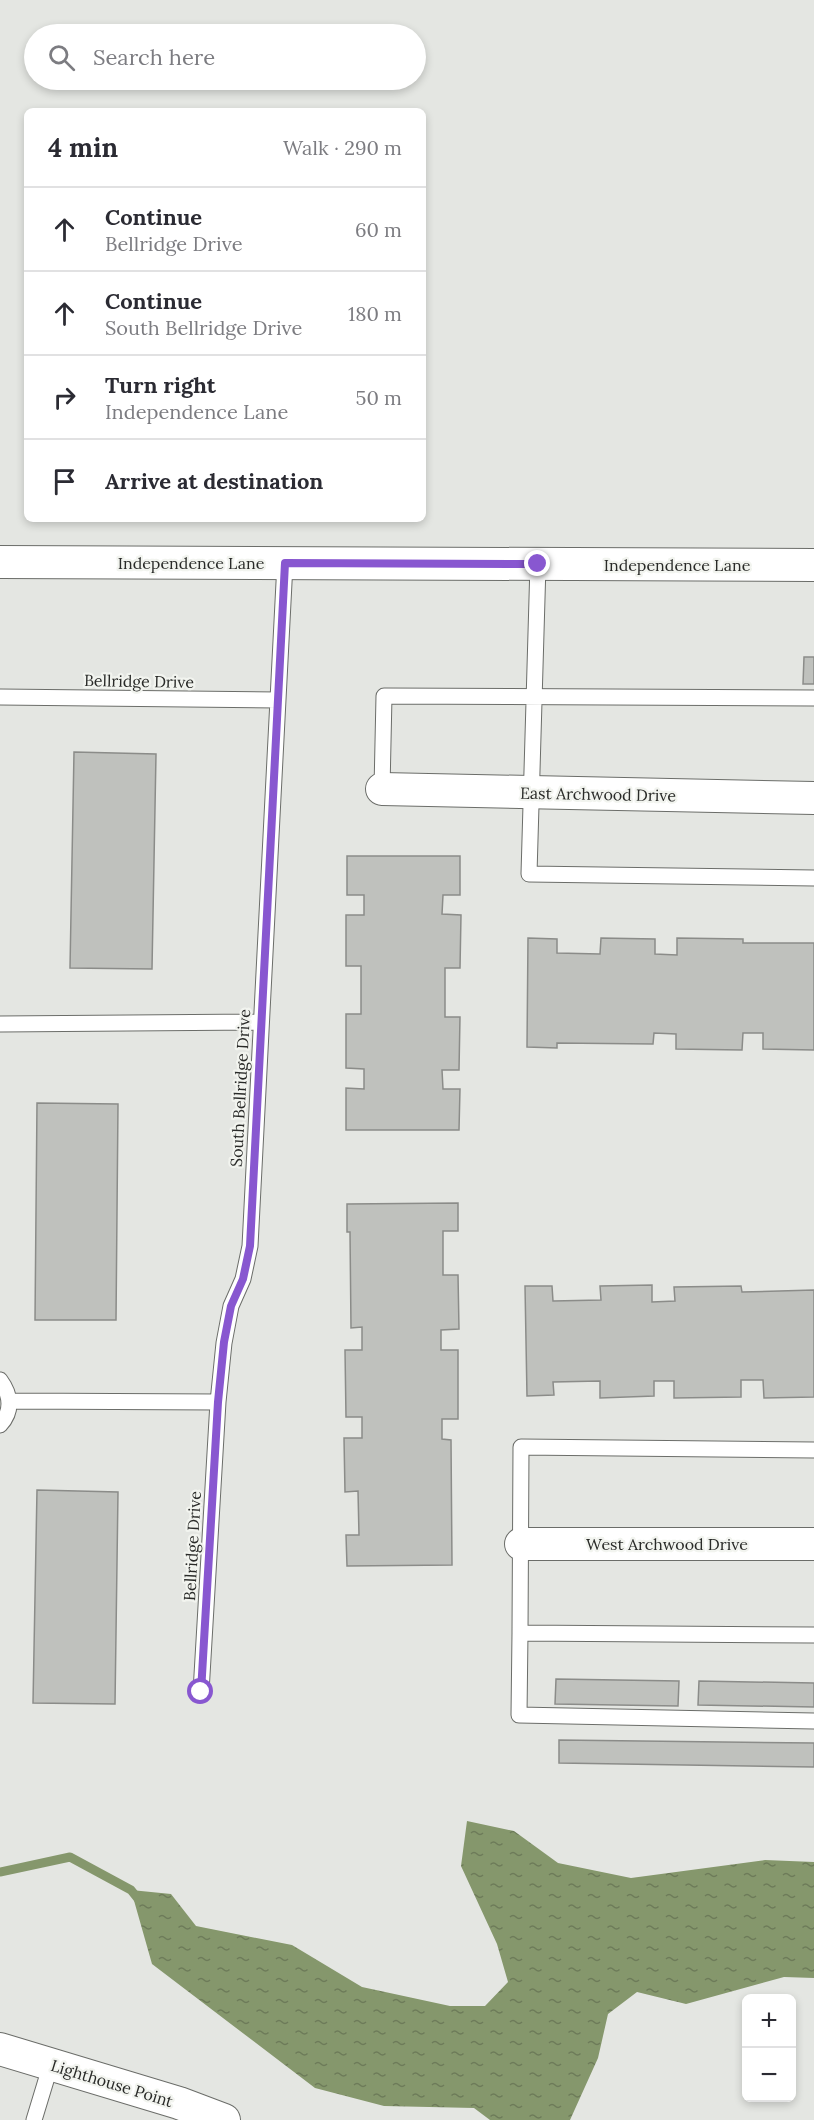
<!DOCTYPE html>
<meta charset="utf-8">
<style>
body{margin:0;font-family:Lora,serif;background:#f7f7f7;color:#2b2b33}
.controls{position:absolute;right:18px;bottom:18px;display:grid;overflow:hidden;border-radius:9px;box-shadow:0 3px 9px #0003}
.controls button{width:54px;height:54px;display:grid;place-items:center;padding:0;border:0;border-bottom:2px solid #e1e1e2;background:#fff;color:#2b2b33;font:30px sans-serif}
.stop{position:absolute;width:18px;height:18px;margin:-14px;border:4px solid #8857d0;border-radius:50%;background:#fff}
.stop.end{background:#8857d0;border-color:#fff;box-shadow:0 2px 6px #0008}
.list{margin:0;padding:0;list-style:none}
h2{display:flex;justify-content:space-between;align-items:center;height:78px;margin:0;padding:0 24px;font-size:26px}
h2 small{font-size:20px;font-weight:400;color:#7c7c81}
.list li{display:grid;grid-template-columns:39px 1fr auto;gap:18px;align-items:center;box-sizing:border-box;height:84px;padding:0 24px;border-top:2px solid #e1e1e2}
.list b{display:block;font-size:22px;white-space:nowrap}
.list p{margin:0;font-size:20px;white-space:nowrap;color:#7c7c81}
.list em{font-size:20px;font-style:normal;color:#7c7c81}
.icon{flex:none;width:33px;height:33px;fill:none;stroke:currentColor;stroke-width:2;stroke-linecap:round;stroke-linejoin:round}
.map{position:relative;flex:none;width:814px;height:2120px;overflow:hidden}
.search{position:absolute;background:#fff;box-shadow:0 3px 9px #0003;left:24px;top:24px;width:402px;height:66px;display:flex;align-items:center;gap:15px;box-sizing:border-box;padding:0 21px;border-radius:33px;color:#7c7c81;font-size:22px}
.panel{position:absolute;background:#fff;box-shadow:0 3px 9px #0003;left:24px;top:108px;width:402px;height:414px;border-radius:9px}
.map>svg:first-child{display:block}
</style>
<div class="map">
<svg width="814" height="2120" viewBox="0 0 814 2120">
<defs>
<pattern id="water-ripples" width="26" height="14" patternUnits="userSpaceOnUse" patternTransform="scale(1.5)"><rect width="26" height="14" fill="#85976c"/><path d="M2 4q2-2 4 0t4 0M15 11q2-2 4 0t4 0" fill="none" stroke="#6d7b59"/></pattern>
</defs>
<rect width="100%" height="100%" fill="#e4e6e2"/>
<path fill="url(#water-ripples)" d="M467,1821L514,1831L558,1863L631,1878L765,1860L814,1862V1978L784,1977L686,2004L637,1992L608,2014L598,2058L570,2120H490L474,2108L384,2106L315,2088L152,1964L131,1890L171,1894L196,1926L292,1945L362,1987L450,2006H485L508,1982L497,1944L461,1866Z"/>
<g fill="none" stroke-linecap="round" stroke-linejoin="round">
<path stroke="#85976c" stroke-width="9" d="M0,1872L70,1857L131,1890L139,1900"/>
</g>
<path fill="#bfc1bd" stroke="#8b8c89" stroke-width="1.5" d="M804,657H814V684H803Z
M74,752L156,754L152,969L70,968Z
M347,856H460V895H443L442,914L461,915L460,968H445V1017H460L459,1070H442L443,1089H460L459,1130H346V1088L364,1089V1069L346,1068V1014H361V966H346V915H364V895H347Z
M528,938L557,939V953L600,954L601,938L655,939V954L677,955V938L743,939V943H814V1050L763,1049V1033H743L742,1050L676,1049V1034L654,1033L653,1044L557,1043V1048L527,1047Z
M37,1103L118,1104L116,1320H35Z
M458,1203V1231H443V1275H458L459,1329L441,1330V1350H458V1419H442V1439L451,1440L452,1565L347,1566L346,1535H359L358,1491L345,1492L344,1438H362V1417H346L345,1350H362V1327L351,1328L350,1232H347V1204Z
M652,1285V1302L675,1301L674,1287L741,1286L742,1292L814,1290V1397L764,1398L763,1380H741V1397L674,1398V1381H654V1396L600,1398V1381L553,1382L554,1395L527,1396L525,1286H552L553,1301L601,1300L600,1286Z
M37,1490L118,1492L115,1704L33,1703Z
M556,1679L679,1681L678,1706L555,1704Z
M699,1681L814,1683V1707L698,1705Z
M559,1740L814,1743V1767L559,1763Z"/>
<g fill="none" stroke-linecap="round" stroke-linejoin="round">
<defs>
<path id="service" d="M538,564L529,874L814,878
M0,697L278,700
M382,789L384,696L814,698
M0,1024L260,1022
M0,1380C11,1395 13,1411 0,1425
M10,1401L218,1402L224,1343L231,1306L243,1279L250,1246L285,563
M814,1450L521,1447L520,1633L814,1635
M520,1633L519,1715L814,1721
M201,1692L218,1402
M34,2120L51,2064"/>
<path id="minor" d="M0,562L814,565
M382,789L814,798
M521,1544H814
M0,2049L179,2103L224,2120"/>
</defs>
<use href="#service" stroke="#6b6d69" stroke-width="17"/>
<use href="#minor" stroke="#6b6d69" stroke-width="34"/>
<use href="#service" stroke="#fff" stroke-width="15"/>
<use href="#minor" stroke="#fff" stroke-width="32"/>
</g>
<g fill="none" stroke-linecap="round" stroke-linejoin="round">
<path stroke="#8857d0" stroke-width="8" d="M201,1692L218,1402L224,1342L231,1306L243,1279L250,1246L285,563L538,564"/>
</g>
<g text-anchor="middle" stroke-width="4.5" stroke-linejoin="round" paint-order="stroke">
<g font-size="16" fill="#292a28" stroke="#f2f4ef">
<text x="191" y="569">Independence Lane</text>
<text x="677" y="571">Independence Lane</text>
<text transform="translate(139 681) rotate(1)" y="6">Bellridge Drive</text>
<text transform="translate(598 794) rotate(1)" y="6">East Archwood Drive</text>
<text transform="translate(240 1088) rotate(-87)" y="6">South Bellridge Drive</text>
<text x="667" y="1550">West Archwood Drive</text>
<text transform="translate(192 1546) rotate(-87)" y="6">Bellridge Drive</text>
<text transform="translate(112 2083) rotate(17)" y="6">Lighthouse Point</text>
</g>
</g>
</svg>
<div class="controls">
<button>+</button>
<button>−</button>
</div>
<div class="stop" style="left:201px;top:1692px"></div>
<div class="stop end" style="left:538px;top:564px"></div>
<div class="search"><svg class="icon" aria-label="search" viewBox="0 0 24 24"><circle cx="10" cy="10" r="6"/><path d="M15 15l6 6"/></svg>Search here</div>
<section class="panel">
<h2>4 min<small>Walk · 290 m</small></h2>
<ul class="list">
<li><svg class="icon" aria-label="ahead" viewBox="0 0 24 24"><path d="M12 20V5M6 11l6-6 6 6"/></svg><div><b>Continue</b><p>Bellridge Drive</p></div><em>60 m</em></li>
<li><svg class="icon" aria-label="ahead" viewBox="0 0 24 24"><path d="M12 20V5M6 11l6-6 6 6"/></svg><div><b>Continue</b><p>South Bellridge Drive</p></div><em>180 m</em></li>
<li><svg class="icon" aria-label="right" viewBox="0 0 24 24"><path d="M7 20v-9h11M14 6l5 5-5 5"/></svg><div><b>Turn right</b><p>Independence Lane</p></div><em>50 m</em></li>
<li><svg class="icon" aria-label="arrive" viewBox="0 0 24 24"><path d="M6 21V4h12l-3 4 3 4H6"/></svg><div><b>Arrive at destination</b></div></li>
</ul>
</section>
</div>
